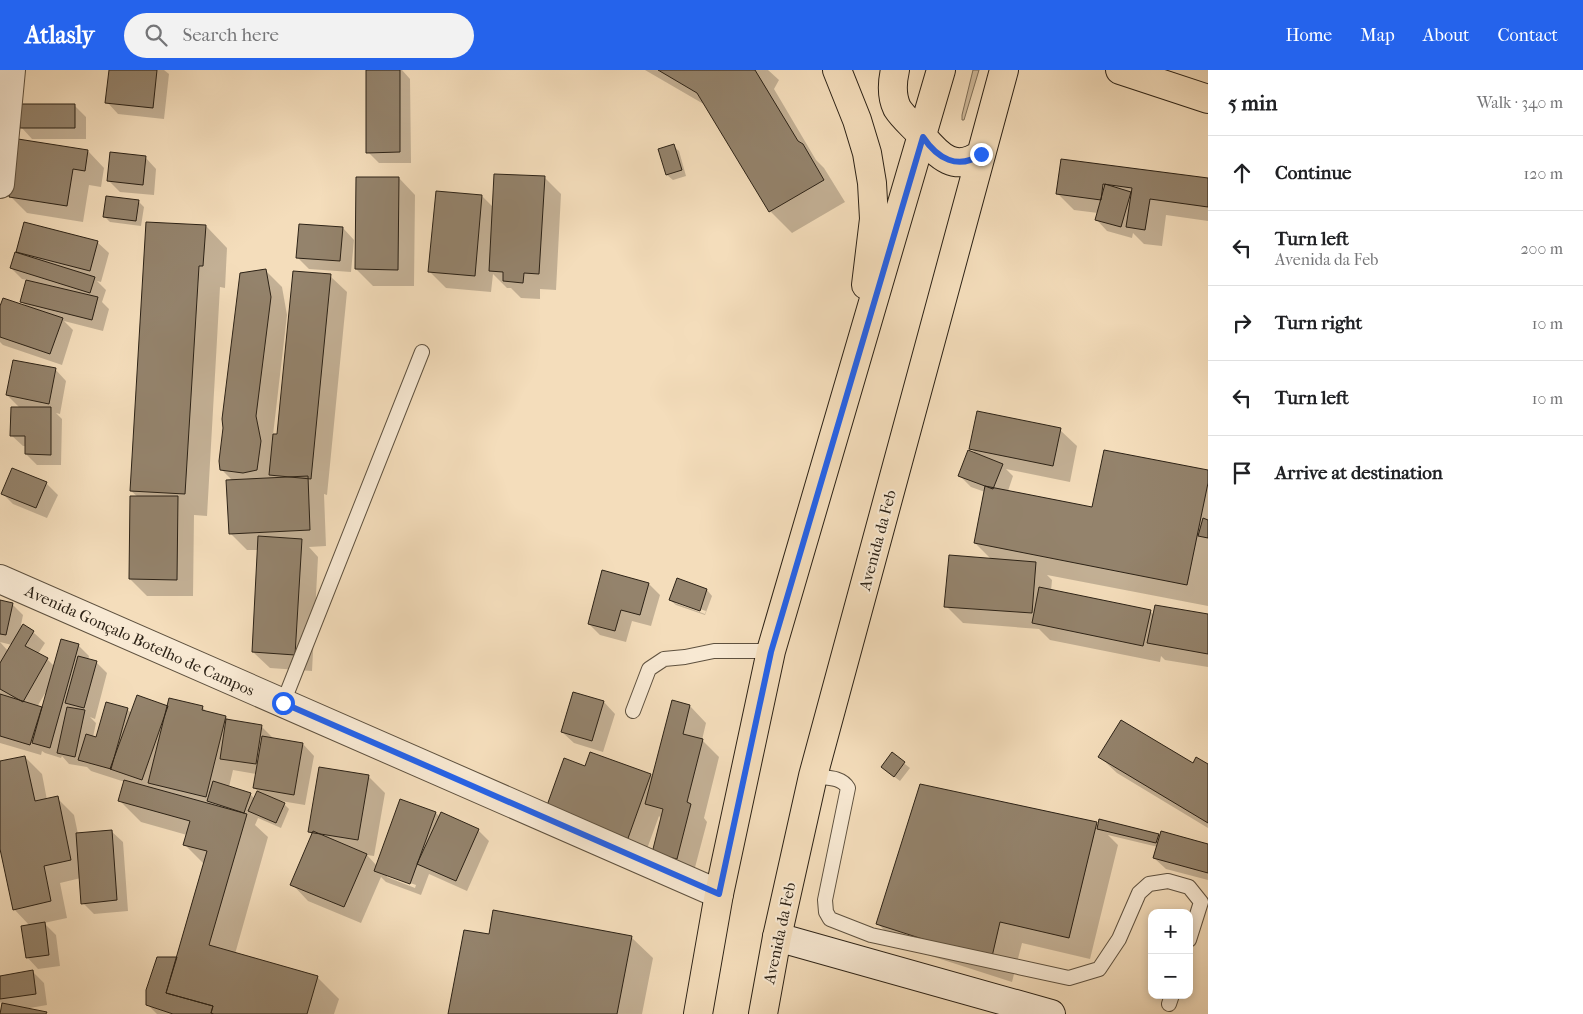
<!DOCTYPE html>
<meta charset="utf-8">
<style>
body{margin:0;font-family:"IM FELL French Canon",serif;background:#f2f2f2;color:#202124}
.controls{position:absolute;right:15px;bottom:15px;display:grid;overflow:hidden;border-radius:10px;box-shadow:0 2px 8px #0003}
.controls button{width:45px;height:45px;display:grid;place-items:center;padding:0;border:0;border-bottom:1px solid #e0e0e0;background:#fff;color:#202124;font:25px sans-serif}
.stop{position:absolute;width:15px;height:15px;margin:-11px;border:4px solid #2563eb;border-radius:50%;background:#fff}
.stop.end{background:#2563eb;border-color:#fff;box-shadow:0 1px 5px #0008}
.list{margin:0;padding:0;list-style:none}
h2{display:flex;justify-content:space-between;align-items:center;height:65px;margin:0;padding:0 20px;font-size:21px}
h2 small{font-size:16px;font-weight:400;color:#757577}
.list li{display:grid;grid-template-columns:32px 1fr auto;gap:15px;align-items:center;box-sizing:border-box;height:75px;padding:0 20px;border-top:1px solid #e0e0e0}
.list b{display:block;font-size:19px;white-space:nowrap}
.list p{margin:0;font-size:16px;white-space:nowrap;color:#757577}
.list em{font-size:16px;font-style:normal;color:#757577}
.icon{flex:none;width:28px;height:28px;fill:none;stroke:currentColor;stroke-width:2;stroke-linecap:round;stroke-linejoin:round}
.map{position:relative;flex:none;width:1208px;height:944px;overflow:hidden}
header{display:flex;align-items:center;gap:30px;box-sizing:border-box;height:70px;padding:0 25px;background:#2563eb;color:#fff}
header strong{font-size:24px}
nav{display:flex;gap:28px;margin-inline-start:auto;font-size:18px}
.search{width:350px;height:45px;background:#f2f2f2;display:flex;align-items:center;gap:12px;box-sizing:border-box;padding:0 18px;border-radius:28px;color:#757577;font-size:19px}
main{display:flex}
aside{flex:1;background:#fff}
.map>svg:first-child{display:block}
</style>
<header>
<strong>Atlasly</strong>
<div class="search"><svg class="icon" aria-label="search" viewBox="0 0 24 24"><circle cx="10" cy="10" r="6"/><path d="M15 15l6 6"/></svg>Search here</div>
<nav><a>Home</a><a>Map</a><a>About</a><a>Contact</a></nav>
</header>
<main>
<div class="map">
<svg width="1208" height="944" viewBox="0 0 1208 944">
<rect width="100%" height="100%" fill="#f4ddbb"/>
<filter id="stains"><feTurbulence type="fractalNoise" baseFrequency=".004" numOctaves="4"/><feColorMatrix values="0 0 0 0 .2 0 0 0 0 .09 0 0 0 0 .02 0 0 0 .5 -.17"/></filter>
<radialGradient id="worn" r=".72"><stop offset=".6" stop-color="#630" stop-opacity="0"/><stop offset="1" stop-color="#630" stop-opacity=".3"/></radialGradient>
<path fill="#d2bd9f" stroke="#7f705a" d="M973,0H979L964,50H962V45Z"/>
<path fill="#0003" fill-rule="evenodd" d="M110,0H164L169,4L164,49L118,44L107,32Z
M367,0H402L410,9L411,93H379L368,82Z
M645,0H768L779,10L774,19L816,90L824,98L845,132L792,163L770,141L707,36Z
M74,35L86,47V69H32L21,57Z
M673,76L679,81L686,106L673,110L667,105L660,80Z
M88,81L104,98L101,117L89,115L83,152L27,143L10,126Z
M145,87L156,99L154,125L120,122L109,111Z
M1062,90L1208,109V151L1166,145L1162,176L1144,174L1133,163L1132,168L1107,161L1096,149L1098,143L1074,140L1057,123Z
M544,107L561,124L556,220L540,219V229L521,228L511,218H507L493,204L491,222L446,218L430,202L482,126L494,138Z
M399,108L415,125L414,216H373L356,199Z
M107,127L139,132L144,137L141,156L110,152L104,146Z
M25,153L97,172L109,183L101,212L97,211L106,220L102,232L109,239L103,261L64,251L73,260L62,295L3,275L0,272V240L27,237L22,232L27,210L22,209L11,198Z
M206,156L227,178L225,218L220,217L207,446L194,445L193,526H147L130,509L138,427L131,421Z
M343,158L354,170L351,202L309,199L297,187Z
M265,200L282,217L287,245L273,365H279L330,206L347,222L327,425L324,424L326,476L309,477L318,487L312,601L270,598L253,582L259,480H247L230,463L233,411L222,400Z
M55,299L66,311L60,344L56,343L62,349L61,395H37L26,384V376H23L11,365L20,338L7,325Z
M1060,360L1077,376L1070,412L1006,399L1013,406L1008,421L1093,438L1105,381L1208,401V536L1047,505L1052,510L1051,521L1151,542L1154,545L1156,536L1208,546V597L1165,590L1161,586L1160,592L1050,570L1039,559L963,553L946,536L992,490L975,473L985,422L971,417L960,406L978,386L971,378Z
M46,413L58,425L47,448L13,434L2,423Z
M649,514L660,525L651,556L632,551L626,572L600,565L589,554Z
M707,520L712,526L705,545L676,535L670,530ZM675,531L706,541L705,544L675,533Z
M0,531L12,534L23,545L21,555L33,562L45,573L38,584L47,589L55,597L78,575L89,586L88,590L96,592L107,603L95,649L90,647L96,653L93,667L97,668L127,639L132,644L168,637H202L208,643L226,647L230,651L261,656L272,667V669L303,674L314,686L305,735L281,731L289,739L281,758L258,748L255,755L268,767L235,884L317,907L339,929L334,944H157L147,934L178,888L204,794L185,775L187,765L141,752L119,730L125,712L91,701L87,697L69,694L62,686L61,688L45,683L42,681L41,685L0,673V572L8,581L12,575L0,572ZM47,620L43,639L37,637ZM233,700L256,704L254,717L258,722L255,729L250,724L229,717Z
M574,624L604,632L615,644L603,682L574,673L562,662Z
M690,636L706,653L702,670L719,687L704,748L707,752L693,805L670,799L662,749L659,746L644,787L563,758L591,683L651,705L653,707Z
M892,684L910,698L900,711L888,702Z
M25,687L42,704L47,730L57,728L74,745L78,764L111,761L123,772L128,841L94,844L83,833L81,808L60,813L67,848L44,853L56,865L60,896L38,899L27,887L30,856L14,839L0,773V692Z
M1100,687L1193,694L1197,689L1208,696V758L1117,703Z
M368,706L385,723L374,786L367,785L377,796L436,743L440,747L478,760L489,771L467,821L429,804L421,825L386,812L381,807L361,853L308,831L292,814L312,765L310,762ZM387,805L416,815L415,818L387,807Z
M1096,753L1099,756L1158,765L1160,768L1162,763L1208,775V810L1166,799L1154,788L1158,777L1108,765L1118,775L1090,889L1022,873L1012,912L900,876L878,854Z
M490,866L631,867L653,888L642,944H450Z
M33,902L44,913L47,935L24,939L47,944H1L3,935L0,932V907Z"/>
<path fill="#94836c" stroke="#2c2216" d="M109,0H157L153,38L105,33Z
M366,0H400V82L366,83Z
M658,0H755L798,71L803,74L824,110L769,142L697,23Z
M20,34H75V58H20Z
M18,69L88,80L85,101L73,99L67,136L9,127Z
M674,74L682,100L666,105L658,79Z
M110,82L146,86L143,115L107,111Z
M1061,89L1208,108V137L1150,129L1145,160L1126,157L1132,118L1103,114L1101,130L1056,124Z
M494,104L545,106L539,204L524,203L523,213L503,211V202L489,201Z
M356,107H399L398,200L355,199Z
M1105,114L1131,122L1121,157L1095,150Z
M436,121L482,125L475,206L428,202Z
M106,126L139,130L136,151L103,147Z
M24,152L98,171L90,201L16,182Z
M146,152L206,155L203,196H199L185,424L130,421Z
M299,154L343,157L340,191L296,188Z
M15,182L95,207L90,223L10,198Z
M266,199L271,227L256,346L261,371L257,400L243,403L220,400L219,391L223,358L222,349L240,203Z
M293,201L331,204L311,409L269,405L273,364H277Z
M26,210L98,227L92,250L20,232Z
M3,228L63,248L50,284L0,267V236Z
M13,290L56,298L49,334L6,325Z
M11,337H51V385L25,384V366H10Z
M977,341L1061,358L1053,396L969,379Z
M968,380L1003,394L993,419L958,406Z
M1104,380L1208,400V413L1187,515L974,473L985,416L1092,437Z
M12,398L47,412L36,438L1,424Z
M308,406L310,460L229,464L226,410Z
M130,426H178L177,510L129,509Z
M1203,448L1208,450V468L1198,466Z
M258,466L302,469L295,585L252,582Z
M949,485L1036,492L1032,543L944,537Z
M602,500L649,513L640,545L621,540L615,561L588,554Z
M677,508L707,519L700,541L669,530Z
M1039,517L1151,540L1143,576L1032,553Z
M0,530L13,533L6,565L0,564Z
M1155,535L1208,544V584L1147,573Z
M23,554L34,561L25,576L48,588L23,632L0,619V593Z
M61,569L79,574L50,678L32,673Z
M78,586L97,591L84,638L65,633Z
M573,622L604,631L592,671L561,662Z
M0,624L42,637L30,675L0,666Z
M137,625L168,636L142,710L110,699Z
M169,628L203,636L202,640L226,646L206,727L148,713Z
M672,630L690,635L683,664L703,669L687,732L691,734L677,789L652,783L663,739L645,734Z
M106,632L128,638L111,699L78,690L86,664L96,667Z
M67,637L85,640L75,687L57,683Z
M226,649L262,655L256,694L220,689Z
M1121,650L1193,693L1196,687L1208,694V753L1098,687Z
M262,666L303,673L294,725L253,718Z
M590,682L651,704L627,771L545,741L564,688L585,696Z
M892,682L905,692L894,707L881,697Z
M25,686L35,731L58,726L71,790L44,796L51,831L13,840L0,779V691Z
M319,697L369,705L358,770L308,762Z
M124,710L247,744L209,875L318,906L307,944H214L211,943L213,936L166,923L207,781L183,775L190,751L118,731Z
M213,711L251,723L244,743L207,731Z
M920,714L1097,752L1069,868L1000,852L991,891L876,854Z
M257,721L285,733L276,753L248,741Z
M400,729L436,742L410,814L374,801Z
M441,742L479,759L456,811L417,794Z
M1099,749L1159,764L1156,773L1097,759Z
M112,760L117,830L81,834L76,763Z
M313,761L367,784L344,837L290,815Z
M1161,761L1208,774V803L1153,788Z
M493,840L632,866L617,944H448L464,860L489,864Z
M45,852L49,885L26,888L21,856Z
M157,887H177L166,923L213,936L211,943L213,944H173L146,935V920Z
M33,900L36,924L0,929V906Z
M2,933L47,942L46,944H0Z"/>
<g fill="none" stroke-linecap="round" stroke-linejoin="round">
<defs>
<path id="lane" d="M283,633L422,282
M633,641L649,599L664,589L685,587L714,581H771
M813,706C825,708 841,706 848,718L825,830L826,842L830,849L871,865L1069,908L1099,899L1119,869L1139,823L1149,814L1168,811L1189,817L1201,832L1189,870
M1169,934L1172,925"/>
<path id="street" d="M0,114L11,0
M0,509L719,824"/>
<path id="secondary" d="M777,867L1051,944"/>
<path id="primary" d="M837,0L857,50L867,83L872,113L874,149L866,215
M895,0C892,13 891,25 897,38C904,49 915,57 923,67C939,86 955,103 981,84
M1120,0L1208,29
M698,944L719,824L771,581L941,0
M763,944L777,867L813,706L1004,0"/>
</defs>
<use href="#lane" stroke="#5e513f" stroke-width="16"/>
<use href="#street" stroke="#5e513f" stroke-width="30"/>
<use href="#secondary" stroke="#2c2216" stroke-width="30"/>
<use href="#primary" stroke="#2c2216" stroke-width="30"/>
<use href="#lane" stroke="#f8e9d3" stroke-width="14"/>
<use href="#street" stroke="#f8e9d3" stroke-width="28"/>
<use href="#secondary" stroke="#f8e9d3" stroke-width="28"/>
<use href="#primary" stroke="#f4ddbb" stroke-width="28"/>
</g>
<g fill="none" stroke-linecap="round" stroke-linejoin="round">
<path stroke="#2563eb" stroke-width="6" d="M283,633L719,824L771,582L923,67C937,88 958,101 981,84"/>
</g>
<g text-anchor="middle" stroke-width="4" stroke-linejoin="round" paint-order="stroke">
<g font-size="16" fill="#2c2216" stroke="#f8e9d3">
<text transform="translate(877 470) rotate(-75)" y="6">Avenida da Feb</text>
<text transform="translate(140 570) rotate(24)" y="6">Avenida Gonçalo Botelho de Campos</text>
<text transform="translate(779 863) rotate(-78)" y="6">Avenida da Feb</text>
</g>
</g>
<rect width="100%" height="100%" filter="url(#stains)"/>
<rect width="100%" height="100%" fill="url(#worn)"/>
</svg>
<div class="controls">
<button>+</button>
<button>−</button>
</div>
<div class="stop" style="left:283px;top:633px"></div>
<div class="stop end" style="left:981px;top:84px"></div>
</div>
<aside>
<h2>5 min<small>Walk · 340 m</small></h2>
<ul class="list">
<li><svg class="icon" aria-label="ahead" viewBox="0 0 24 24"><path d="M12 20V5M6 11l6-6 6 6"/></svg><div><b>Continue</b></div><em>120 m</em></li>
<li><svg class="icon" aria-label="left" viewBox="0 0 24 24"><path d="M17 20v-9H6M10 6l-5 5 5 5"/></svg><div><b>Turn left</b><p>Avenida da Feb</p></div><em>200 m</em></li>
<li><svg class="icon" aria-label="right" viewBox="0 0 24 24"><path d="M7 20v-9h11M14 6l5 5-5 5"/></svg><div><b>Turn right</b></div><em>10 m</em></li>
<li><svg class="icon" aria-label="left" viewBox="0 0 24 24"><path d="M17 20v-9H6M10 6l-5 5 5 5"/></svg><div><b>Turn left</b></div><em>10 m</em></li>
<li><svg class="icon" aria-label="arrive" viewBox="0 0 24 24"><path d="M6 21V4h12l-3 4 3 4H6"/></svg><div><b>Arrive at destination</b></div></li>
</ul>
</aside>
</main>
